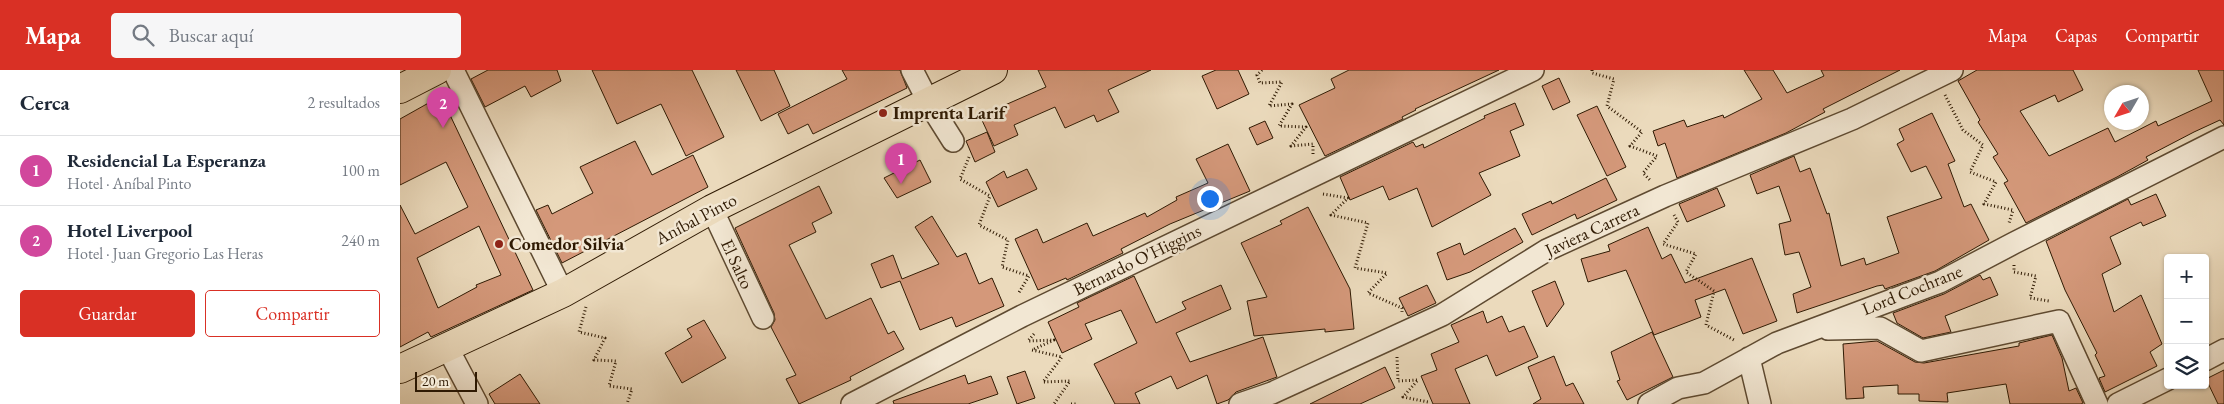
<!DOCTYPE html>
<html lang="es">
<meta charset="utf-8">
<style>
body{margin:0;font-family:"EB Garamond",serif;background:#f6f6f7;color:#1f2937}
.controls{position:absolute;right:15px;bottom:15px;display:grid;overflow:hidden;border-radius:5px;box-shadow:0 1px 4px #0004}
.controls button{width:45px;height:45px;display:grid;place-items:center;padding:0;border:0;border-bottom:1px solid #e0e1e3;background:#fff;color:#1f2937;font:25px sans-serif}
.compass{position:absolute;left:1704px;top:15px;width:45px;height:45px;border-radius:50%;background:#fff;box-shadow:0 1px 4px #0004;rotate:231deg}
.scale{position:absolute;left:15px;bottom:12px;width:62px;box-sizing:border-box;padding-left:5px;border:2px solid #2f1a03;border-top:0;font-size:14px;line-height:18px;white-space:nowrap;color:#2f1a03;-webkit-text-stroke:4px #f2e7d3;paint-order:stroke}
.you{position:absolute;left:809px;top:128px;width:18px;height:18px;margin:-12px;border:4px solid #fff;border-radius:50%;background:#1a73e8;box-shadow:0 0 0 8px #1a73e833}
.badge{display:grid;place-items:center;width:32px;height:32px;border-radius:50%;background:#d93025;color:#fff;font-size:16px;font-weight:700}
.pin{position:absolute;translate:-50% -41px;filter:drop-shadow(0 1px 2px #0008)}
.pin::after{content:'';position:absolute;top:26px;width:18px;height:15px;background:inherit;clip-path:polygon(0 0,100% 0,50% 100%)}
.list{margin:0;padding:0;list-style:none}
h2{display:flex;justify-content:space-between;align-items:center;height:65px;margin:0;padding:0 20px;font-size:21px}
h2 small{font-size:16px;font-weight:400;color:#747a83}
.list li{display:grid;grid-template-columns:32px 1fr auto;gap:15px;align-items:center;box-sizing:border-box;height:70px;padding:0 20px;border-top:1px solid #e0e1e3}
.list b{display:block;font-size:19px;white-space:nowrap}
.list p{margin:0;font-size:16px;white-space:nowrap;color:#747a83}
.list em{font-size:16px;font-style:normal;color:#747a83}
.actions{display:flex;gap:10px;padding:15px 20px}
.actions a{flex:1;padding:11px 0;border:1px solid #d93025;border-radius:5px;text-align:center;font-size:18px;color:#d93025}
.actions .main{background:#d93025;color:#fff}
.icon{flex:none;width:28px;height:28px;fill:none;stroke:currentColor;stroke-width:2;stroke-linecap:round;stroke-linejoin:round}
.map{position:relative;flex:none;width:1824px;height:334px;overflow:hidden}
header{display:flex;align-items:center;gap:30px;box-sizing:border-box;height:70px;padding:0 25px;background:#d93025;color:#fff}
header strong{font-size:24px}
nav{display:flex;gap:28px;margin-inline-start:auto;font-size:18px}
.search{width:350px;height:45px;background:#f6f6f7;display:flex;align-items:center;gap:12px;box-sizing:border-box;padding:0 18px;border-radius:5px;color:#747a83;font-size:19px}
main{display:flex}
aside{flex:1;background:#fff}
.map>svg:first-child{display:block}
</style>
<header>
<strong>Mapa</strong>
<div class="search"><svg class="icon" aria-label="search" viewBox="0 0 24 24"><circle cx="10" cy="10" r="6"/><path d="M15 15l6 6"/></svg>Buscar aquí</div>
<nav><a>Mapa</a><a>Capas</a><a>Compartir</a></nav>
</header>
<main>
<aside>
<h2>Cerca<small>2 resultados</small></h2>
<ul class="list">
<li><span class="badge" style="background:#d1479c">1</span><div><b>Residencial La Esperanza</b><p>Hotel · Aníbal Pinto</p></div><em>100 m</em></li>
<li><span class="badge" style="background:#d1479c">2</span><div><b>Hotel Liverpool</b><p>Hotel · Juan Gregorio Las Heras</p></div><em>240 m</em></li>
</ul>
<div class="actions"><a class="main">Guardar</a><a>Compartir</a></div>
</aside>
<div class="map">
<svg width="1824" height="334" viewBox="0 0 1824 334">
<rect width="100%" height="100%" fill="#ebdabc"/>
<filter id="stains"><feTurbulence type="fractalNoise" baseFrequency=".004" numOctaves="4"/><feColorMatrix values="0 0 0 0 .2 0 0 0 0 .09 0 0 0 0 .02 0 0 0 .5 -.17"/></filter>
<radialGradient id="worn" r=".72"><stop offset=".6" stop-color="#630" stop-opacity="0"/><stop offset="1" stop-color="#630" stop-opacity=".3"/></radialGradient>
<path fill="#d4987a" stroke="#2f1a03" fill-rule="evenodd" d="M88,0H157L161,11L131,27L125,16L85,37L71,9Z
M192,0H292L324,67L286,86L261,34L217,54Z
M336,0H374L390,36L361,51Z
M442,0H500L507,18L413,64L408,54L388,64L378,44L447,9Z
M638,0H751L708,20L719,42L697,52L694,45L665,58L655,37L614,55L618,65L594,76L580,46L646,17Z
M816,0H838L849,24L817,39L802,6Z
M949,0H1099L1015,39L1016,40L1002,47L1003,49L925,86L899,35L935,18L931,9Z
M1344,0H1373L1387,23L1424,6L1421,0H1500L1423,39L1425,42L1386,63L1277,108L1265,73L1258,76L1253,61L1284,50L1287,57L1323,45L1324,48L1362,29Z
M1577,0H1673L1683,20L1658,32L1655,25L1620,41L1649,86L1708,58L1715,72L1756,51L1758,56L1812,31L1798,0H1824V55L1820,50L1794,62L1746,87L1748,90L1717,107L1626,153L1604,113L1608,111L1593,87L1598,84L1578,52L1580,50L1558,11Z
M1159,8L1170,32L1153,40L1142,16Z
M41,26L133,220L31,267L28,262L0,277V135L15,164L68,137L46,92L0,115V49ZM79,156L101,205L76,215L77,217L38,238L17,188Z
M1115,33L1124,55L1110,61L1120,86L1079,103L1091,125L1032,157L1017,118L989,130L983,116L950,130L940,107L1013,72L1016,77L1023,74L1024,78L1085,48L1084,46Z
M1197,36L1226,97L1207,106L1177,45Z
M1532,43L1555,91L1548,94L1564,137L1571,134L1589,170L1535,201L1485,219L1483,215L1477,216L1397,243L1393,224L1411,217L1399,182L1385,185L1379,154L1391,151L1379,116L1357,124L1350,105L1394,86L1400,102L1410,98L1427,144L1429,143L1441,196L1464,188L1466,195L1499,183L1487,147L1542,128L1526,96L1511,102L1497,74L1504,70L1499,59Z
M865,51L873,68L857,75L849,58Z
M587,62L595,82L575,92L566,71Z
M235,71L252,105L293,85L308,117L162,193L136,140L148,135L152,144L193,123L180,97Z
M828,74L850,121L770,154L721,179L723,183L667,210L666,208L638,220L615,169L637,159L643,173L687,153L693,166L745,143L747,147L777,130L776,127L808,113L796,89Z
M520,90L531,112L497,128L484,108Z
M627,99L637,119L598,137L586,112L604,101L607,108Z
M1206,108L1217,130L1177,149L1175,144L1132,165L1122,144L1151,131L1152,134Z
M419,116L432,143L412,153L416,162L389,175L426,249L471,228L488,264L494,261L504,279L450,307L451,310L399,334L386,309L396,305L371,257L375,250L374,243L335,158Z
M1317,118L1325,136L1287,152L1279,134Z
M1756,124L1766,146L1743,156L1741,152L1710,167L1721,194L1702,204L1714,242L1741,225L1762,274L1750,282L1757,296L1705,322L1699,308L1705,306L1695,285L1697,283L1665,220L1646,171L1728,129L1731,135Z
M908,137L950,219L954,259L925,262V259L854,266L847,231L867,227L841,173L882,154L880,151Z
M532,146L557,187L566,183L579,214L592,208L604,236L556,257L552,247L520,260L500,211L481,218L471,194L493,185L502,209L539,194L515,157Z
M1248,157L1262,189L1271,184L1285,213L1352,188L1377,251L1343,264L1325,219L1295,230L1301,247L1254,265L1226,200L1188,212L1181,189L1210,181L1208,175Z
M1115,158L1123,172L1070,202L1047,210L1037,183L1060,173L1064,185Z
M1580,205L1583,210L1590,207L1598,225L1545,246L1551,262L1523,268L1497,253L1493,243L1544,224Z
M734,206L756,253L786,239L782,232L821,215L831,239L776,263L790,292L863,267L877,307L836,322L828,330L817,334L807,305L777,319L771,306L735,323L740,334H715L694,294L737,273L721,240L685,254L692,269L662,283L648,252L679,237L677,233Z
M1155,211L1164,234L1147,257L1132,221Z
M1027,215L1036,233L1008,246L999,228Z
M1083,241L1087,253L1102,246L1109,262L1124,256L1138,287L1096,306L1087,285L1055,299L1070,334H1033L1021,306L1037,300L1031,284L1059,272L1051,255Z
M304,250L326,288L282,313L265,283L292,267L287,259Z
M1252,262L1273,307L1227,330L1217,311L1220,310L1211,282Z
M1652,265L1662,288L1669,321L1676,318L1683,333L1681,334H1610L1606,314L1547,323L1548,332L1519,331V324H1498V315L1463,317L1464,328L1446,329L1443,274L1477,271L1515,292L1524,293L1619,276V273Z
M1154,286L1166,316L1173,313L1184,334H1133L1141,329L1128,297Z
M985,297L995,318L960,334H910Z
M1824,300V334H1818L1806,309Z
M625,301L635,328L617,334L607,307Z
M120,304L140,334H95L89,324Z
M565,305L568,314L591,306L598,324L568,334H494L493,331Z"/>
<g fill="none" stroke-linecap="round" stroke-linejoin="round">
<defs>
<path id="minor" d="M53,0L163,223
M512,0L529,33L553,71
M312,139L363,248
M1428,259L1480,258L1521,281L1659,251L1697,334
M47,277L77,334
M1349,288L1360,334
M1805,290L1824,280
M452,334L622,246L1133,0
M840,334L872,323L1042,245L1147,180L1265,126L1452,49L1552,0
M1249,334L1278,318L1304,313L1377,273L1540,212L1614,173L1824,67
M1718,334L1768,309"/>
<path id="major" d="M0,19L37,0
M0,299L163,223L312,139L593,0"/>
</defs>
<use href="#minor" stroke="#5e4a31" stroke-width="24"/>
<use href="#major" stroke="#2f1a03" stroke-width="30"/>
<path stroke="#2f1a03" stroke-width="3" stroke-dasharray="1 2.5" stroke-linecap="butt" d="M862,0L857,5L860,13L882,12L869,36L892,34L879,56L906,57L891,76L913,74V84
M1192,0V3L1214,9L1207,36L1242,62L1230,76L1257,86L1243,103L1251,111
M1545,25L1563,60L1583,75L1570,102L1596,112L1584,134L1613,140L1609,153
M569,87L560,109L590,126L579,155L608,170L602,197L629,206L618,224
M923,124L948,128L931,145L968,153L955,198L987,203L968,223L1002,238V242
M1274,145L1278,152L1263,174L1296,184L1286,202L1314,221L1306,255L1336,271
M1614,195V202L1636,206L1630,228L1649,231
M186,237L179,262L205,268L194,290L216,291L209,316L232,319L227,334
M634,264L628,271L654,270L632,280L662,287L643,312L670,311L654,334
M997,287L998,311L1018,310L1003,327L1028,332L1027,334
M671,334H676"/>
<use href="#minor" stroke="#f2e7d3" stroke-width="21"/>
<use href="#major" stroke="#ebdabc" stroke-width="28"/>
</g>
<g fill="#8f2418" stroke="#f2e7d3" stroke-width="2">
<circle cx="483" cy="43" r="5"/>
<circle cx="99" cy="174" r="5"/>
</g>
<g text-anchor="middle" stroke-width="5" stroke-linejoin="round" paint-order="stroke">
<g font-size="18" font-weight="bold" fill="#2f1a03" stroke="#f2e7d3" text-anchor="start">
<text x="493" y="49">Imprenta Larif</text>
<text x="109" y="180">Comedor Silvia</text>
</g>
<g font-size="18" fill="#2f1a03" stroke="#f2e7d3">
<text transform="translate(296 149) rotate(-28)" y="6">Aníbal Pinto</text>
<text transform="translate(1192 160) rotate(-25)" y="6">Javiera Carrera</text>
<text transform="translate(737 190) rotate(-26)" y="6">Bernardo O'Higgins</text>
<text transform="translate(337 194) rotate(65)" y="6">El Salto</text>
<text transform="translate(1512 220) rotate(-22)" y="6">Lord Cochrane</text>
</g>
</g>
<rect width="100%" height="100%" filter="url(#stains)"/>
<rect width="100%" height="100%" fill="url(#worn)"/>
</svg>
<div class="controls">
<button>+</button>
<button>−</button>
<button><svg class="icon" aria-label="layers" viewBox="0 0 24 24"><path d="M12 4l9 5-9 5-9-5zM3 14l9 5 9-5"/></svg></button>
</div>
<svg class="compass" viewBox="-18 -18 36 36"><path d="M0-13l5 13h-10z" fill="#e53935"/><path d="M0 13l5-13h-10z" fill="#747a83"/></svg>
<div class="scale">20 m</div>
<div class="you"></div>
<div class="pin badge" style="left:501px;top:114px;background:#d1479c">1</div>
<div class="pin badge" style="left:43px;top:58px;background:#d1479c">2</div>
</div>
</main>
